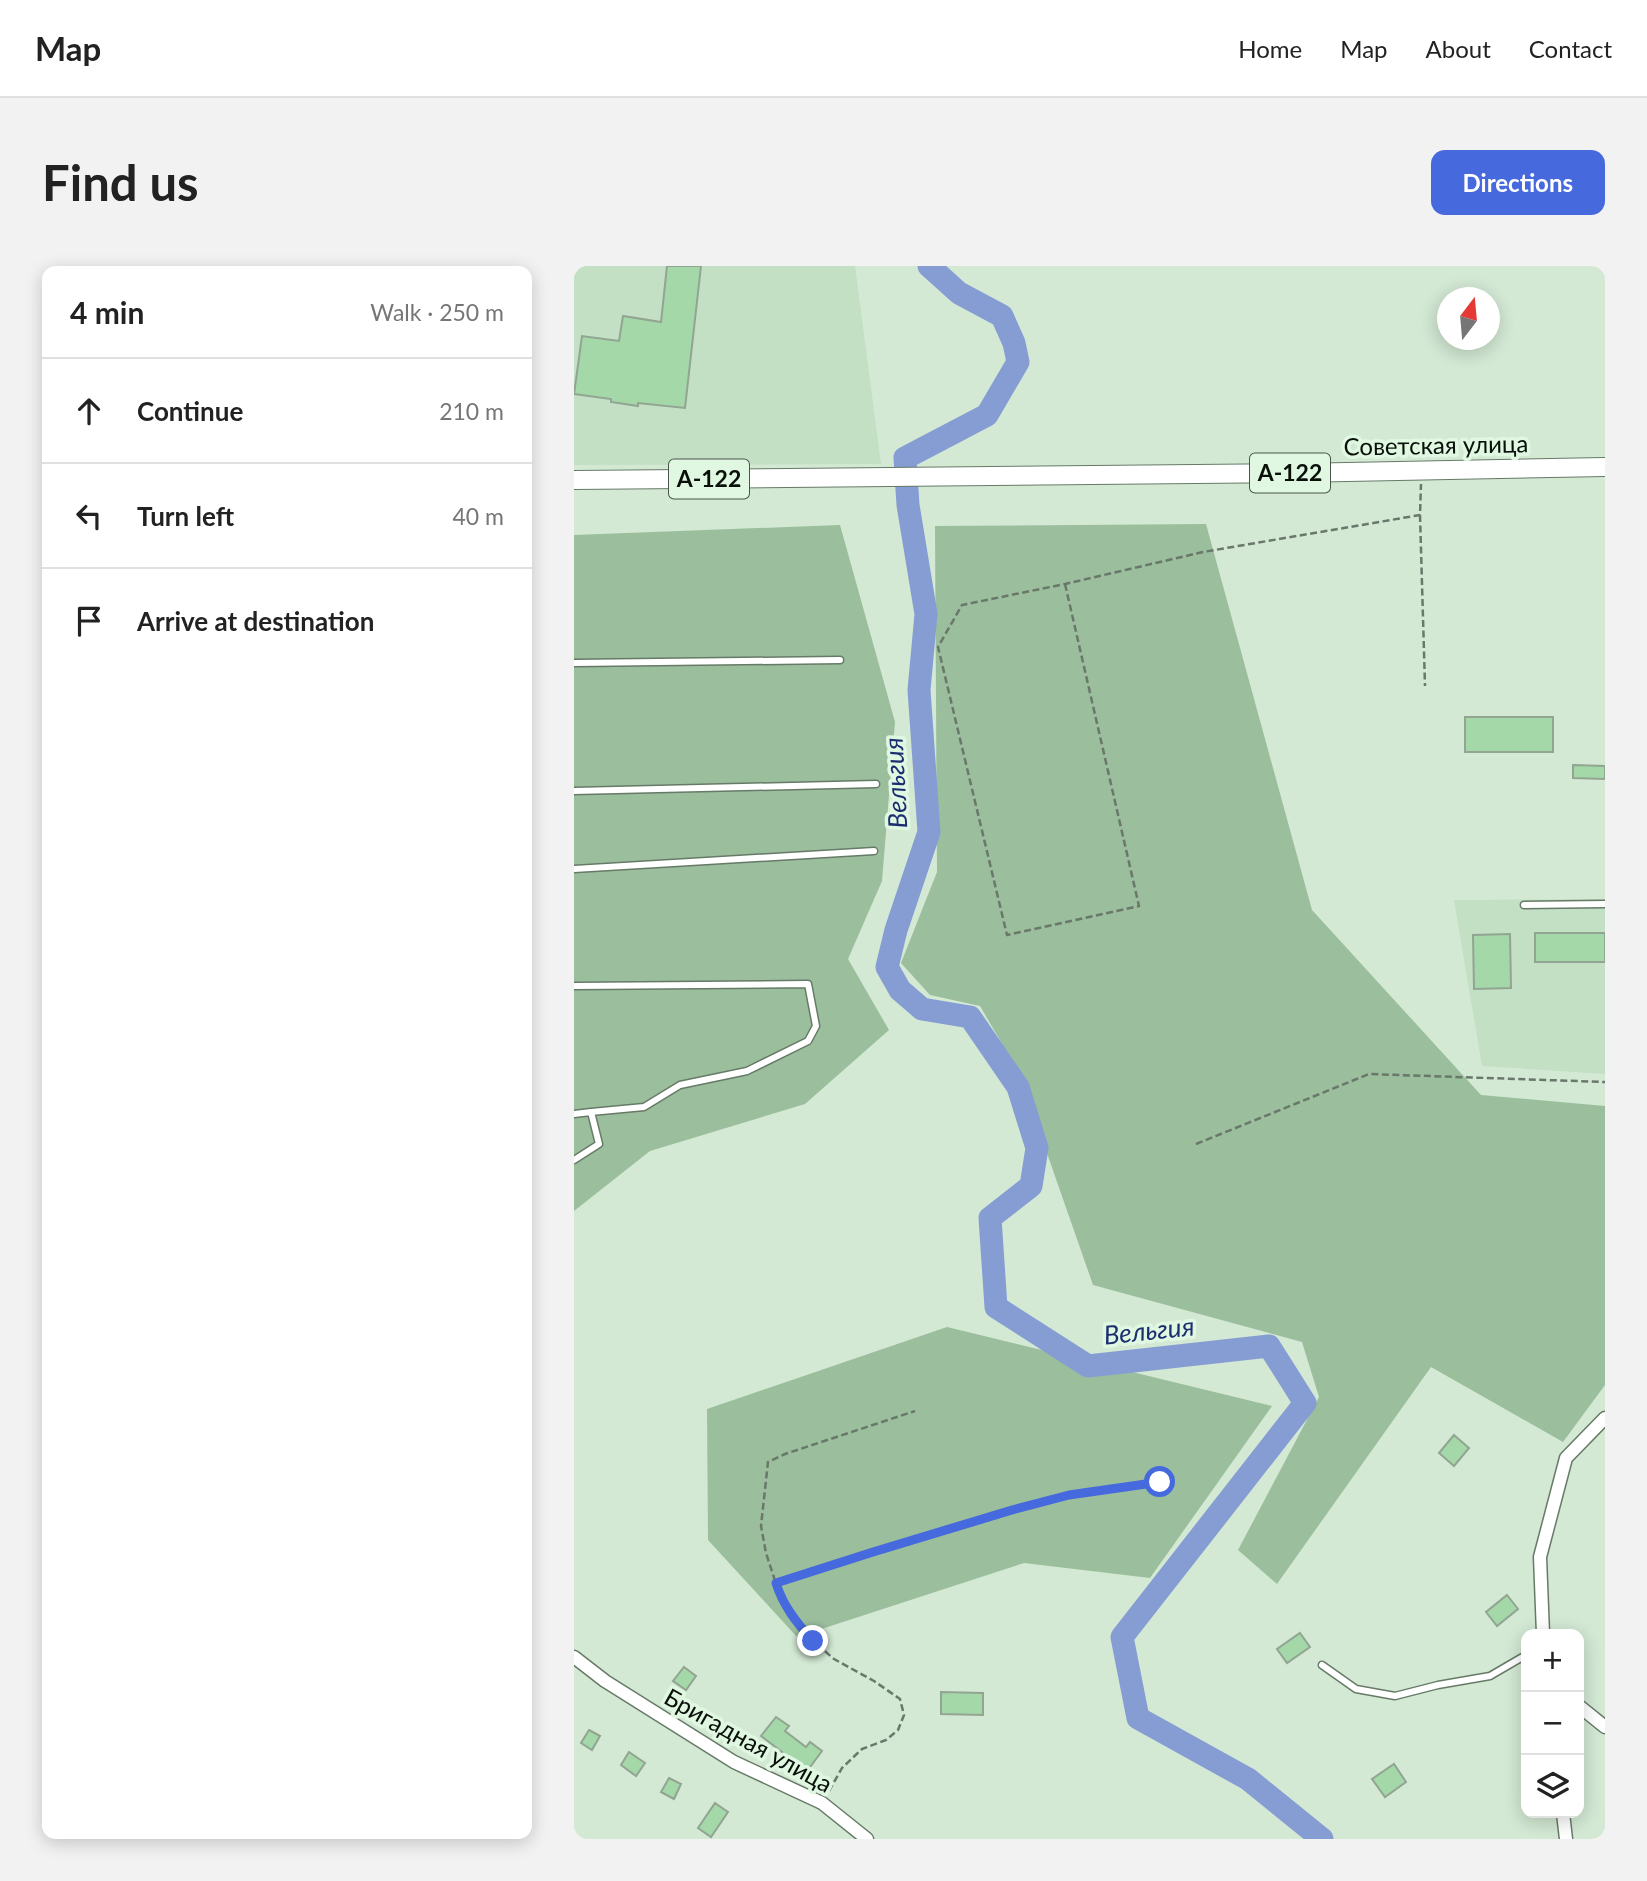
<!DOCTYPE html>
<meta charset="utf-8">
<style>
body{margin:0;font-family:Lato,sans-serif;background:#f2f2f2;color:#222}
.controls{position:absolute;right:21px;bottom:21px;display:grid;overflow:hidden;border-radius:14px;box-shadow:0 4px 18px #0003}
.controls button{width:63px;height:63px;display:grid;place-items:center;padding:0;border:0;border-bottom:2px solid #e0e0e0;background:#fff;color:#222;font:35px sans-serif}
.compass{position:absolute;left:863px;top:21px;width:63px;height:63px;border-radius:50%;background:#fff;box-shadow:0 4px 18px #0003;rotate:16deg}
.stop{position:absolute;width:21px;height:21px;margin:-16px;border:5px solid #466add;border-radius:50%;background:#fff}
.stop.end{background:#466add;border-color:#fff;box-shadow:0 2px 7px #0008}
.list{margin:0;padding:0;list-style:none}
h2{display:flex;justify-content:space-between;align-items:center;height:91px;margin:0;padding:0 28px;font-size:30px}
h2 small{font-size:23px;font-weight:400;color:#767676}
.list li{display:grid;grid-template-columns:46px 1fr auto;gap:21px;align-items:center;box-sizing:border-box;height:105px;padding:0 28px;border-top:2px solid #e0e0e0}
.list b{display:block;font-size:26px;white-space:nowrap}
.list em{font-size:23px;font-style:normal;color:#767676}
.icon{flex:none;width:38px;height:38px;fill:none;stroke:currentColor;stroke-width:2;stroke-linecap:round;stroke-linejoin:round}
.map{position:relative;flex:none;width:1031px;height:1573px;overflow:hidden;border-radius:14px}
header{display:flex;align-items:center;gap:42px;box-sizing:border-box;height:98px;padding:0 35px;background:#fff;border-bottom:2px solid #e0e0e0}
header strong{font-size:33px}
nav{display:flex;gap:38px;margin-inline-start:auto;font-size:24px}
.intro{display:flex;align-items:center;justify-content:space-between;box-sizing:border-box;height:168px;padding:0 42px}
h1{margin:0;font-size:49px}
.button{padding:18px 32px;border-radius:14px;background:#466add;color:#fff;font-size:24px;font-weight:700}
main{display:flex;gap:42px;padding:0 42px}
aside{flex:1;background:#fff;border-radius:14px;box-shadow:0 4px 18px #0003}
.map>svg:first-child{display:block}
</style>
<header>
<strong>Map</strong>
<nav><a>Home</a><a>Map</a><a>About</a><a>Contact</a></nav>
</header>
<div class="intro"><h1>Find us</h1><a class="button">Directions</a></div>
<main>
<aside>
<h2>4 min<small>Walk · 250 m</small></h2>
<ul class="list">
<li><svg class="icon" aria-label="ahead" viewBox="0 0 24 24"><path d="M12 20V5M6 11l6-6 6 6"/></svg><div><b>Continue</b></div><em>210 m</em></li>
<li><svg class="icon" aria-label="left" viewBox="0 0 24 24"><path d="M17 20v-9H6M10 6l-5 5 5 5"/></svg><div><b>Turn left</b></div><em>40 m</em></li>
<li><svg class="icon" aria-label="arrive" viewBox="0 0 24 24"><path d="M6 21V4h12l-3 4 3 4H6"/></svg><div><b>Arrive at destination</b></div></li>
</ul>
</aside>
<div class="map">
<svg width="1031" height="1573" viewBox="0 0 1031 1573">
<rect width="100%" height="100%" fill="#d3e9d4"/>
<path fill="#c3dfc4" d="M0,0H281L307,198L0,199Z
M1031,633V808L908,800L880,634Z"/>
<path fill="#9bbe9d" d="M632,258L738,644L907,829L1031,840V1119L989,1176L857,1101L703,1318L664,1284L745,1131L728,1076L519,1019L445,807L406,740L356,729L327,697L363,606L361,260Z
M266,259L321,456L308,615L274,693L315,764L231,838L76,885L0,945V269Z
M373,1061L698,1140L576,1312L450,1297L223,1371L134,1274L133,1143Z"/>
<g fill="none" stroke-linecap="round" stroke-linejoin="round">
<path stroke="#869dd4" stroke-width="23" d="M355,0L385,27L428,50L440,77L444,96L413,149L331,192L334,239L352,348L345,424L355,566L322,664L313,701L326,724L348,743L396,751L444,821L463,882L457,920L416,952L422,1041L514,1100L695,1080L731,1137L548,1371L564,1452L674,1513L748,1573"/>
</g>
<path fill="#a4d8a8" stroke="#91a592" stroke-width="2" d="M93,0H127L111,142L64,137V140L37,136V133L0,128L8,70L45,75L49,50L87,56Z
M891,451H979V486H891Z
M999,499L1031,500V513L999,512Z
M961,667H1031V696H961Z
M936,668L937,722L900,723L899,669Z
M880,1169L895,1182L880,1200L865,1187Z
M933,1329L944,1343L923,1360L912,1346Z
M726,1367L736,1381L713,1397L703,1383Z
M110,1401L122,1410L112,1424L99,1415Z
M367,1426L409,1427V1449L367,1448Z
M202,1451L215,1460L211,1465L232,1481L236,1476L248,1485L233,1505L187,1470Z
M15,1464L26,1470L18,1484L7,1477Z
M55,1486L71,1497L62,1510L47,1499Z
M820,1498L832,1516L811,1531L798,1513Z
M95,1512L107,1518L100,1533L87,1526Z
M141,1537L154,1546L137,1571L124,1562Z"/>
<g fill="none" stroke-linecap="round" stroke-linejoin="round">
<defs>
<path id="lane" d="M0,397L266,394
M0,525L302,518
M0,603L300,585
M950,639L1031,638
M0,720L234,718L242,760L234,775L173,805L106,819L70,841L17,846
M0,848L17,846L25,878L0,894
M748,1399L782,1423L821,1430L864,1419L916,1410L952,1389"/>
<path id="street" d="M969,1368L966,1291L992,1192L1031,1152
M0,1391L31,1415L160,1496L248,1537L293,1573
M1005,1440L1031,1461
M989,1547L992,1573"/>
<path id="primary" d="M0,214L722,207L1031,201"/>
</defs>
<use href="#lane" stroke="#667a67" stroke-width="9"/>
<use href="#street" stroke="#667a67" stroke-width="15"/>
<use href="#primary" stroke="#667a67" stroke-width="20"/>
<path stroke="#69786a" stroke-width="2.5" stroke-dasharray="7 3.5" stroke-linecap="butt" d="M846,249L851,420
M491,318L565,640L433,669L364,381L388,339L491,318L629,286L846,249L847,218
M622,878L795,808L1031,816
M202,1317L299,1286L438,1244L495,1229L586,1216
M255,1525L268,1502L288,1483L312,1474L324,1464L330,1449L326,1433L300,1415L260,1393L239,1375L220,1354L206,1330L192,1287L187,1260L194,1196L211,1188L341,1145"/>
<use href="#lane" stroke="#fff" stroke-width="6"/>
<use href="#street" stroke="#fff" stroke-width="12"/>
<use href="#primary" stroke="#fff" stroke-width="18"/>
</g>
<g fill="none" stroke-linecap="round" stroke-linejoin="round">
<path stroke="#466add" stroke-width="9" d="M239,1375C223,1357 209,1340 202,1317L299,1286L438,1244L495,1229L586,1216"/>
</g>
<g text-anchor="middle" stroke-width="7" stroke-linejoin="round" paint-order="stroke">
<g fill="#e0f7e1" stroke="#49554a" stroke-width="2">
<rect x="676" y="187.5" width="80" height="39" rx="5"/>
<rect x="95" y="193.5" width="80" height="39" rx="5"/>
</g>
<g font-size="23" font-weight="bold" fill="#081009">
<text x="716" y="215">А-122</text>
<text x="135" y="221">А-122</text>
</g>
<g font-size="24" fill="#081009" stroke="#e0f7e1">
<text transform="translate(862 180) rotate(-1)" y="8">Советская улица</text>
<text transform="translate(174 1475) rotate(29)" y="8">Бригадная улица</text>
</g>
<g font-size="26" font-style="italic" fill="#1b2e70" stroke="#e0f7e1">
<text transform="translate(322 517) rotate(-93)" y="9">Вельгия</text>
<text transform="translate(575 1065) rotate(-6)" y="9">Вельгия</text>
</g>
</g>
</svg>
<div class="controls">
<button>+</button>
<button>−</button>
<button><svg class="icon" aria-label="layers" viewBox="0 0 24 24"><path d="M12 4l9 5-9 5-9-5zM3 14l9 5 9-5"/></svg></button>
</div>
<svg class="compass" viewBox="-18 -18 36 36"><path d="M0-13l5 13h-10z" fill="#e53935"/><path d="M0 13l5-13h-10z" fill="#767676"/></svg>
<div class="stop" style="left:586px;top:1216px"></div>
<div class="stop end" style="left:239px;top:1375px"></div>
</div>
</main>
